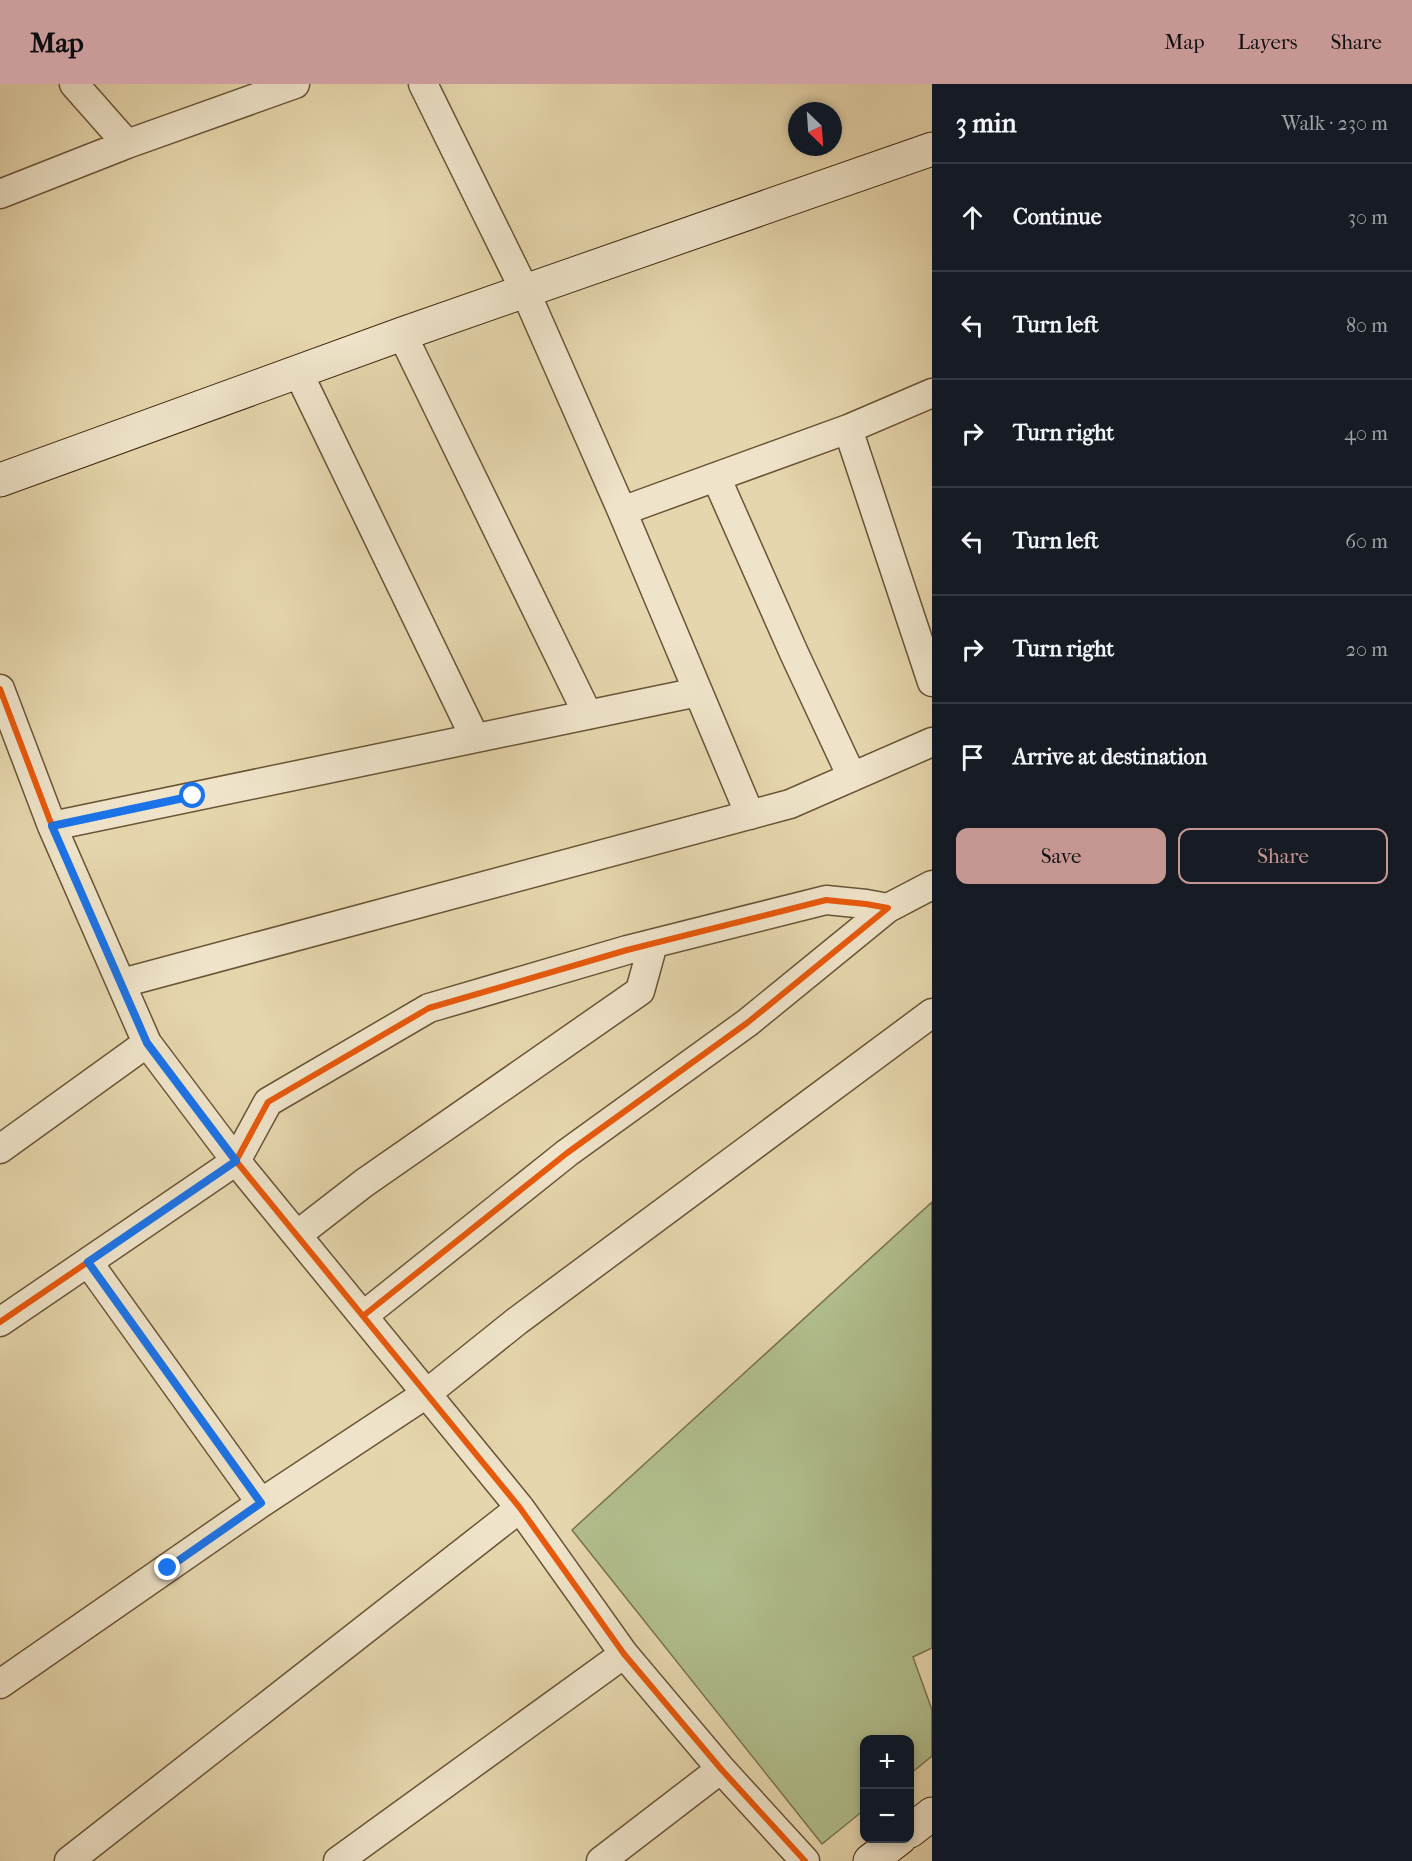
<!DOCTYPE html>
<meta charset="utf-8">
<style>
body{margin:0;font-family:"IM FELL French Canon",serif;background:#20242c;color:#f1f3f6}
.controls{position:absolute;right:18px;bottom:18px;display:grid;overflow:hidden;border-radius:12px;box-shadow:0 3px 9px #0003}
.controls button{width:54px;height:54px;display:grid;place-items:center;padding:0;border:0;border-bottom:2px solid #363941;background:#171b24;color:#f1f3f6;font:30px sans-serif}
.compass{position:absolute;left:788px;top:18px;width:54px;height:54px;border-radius:50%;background:#171b24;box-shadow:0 3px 9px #0003;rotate:155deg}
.stop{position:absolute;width:18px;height:18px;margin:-14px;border:4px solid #1a73e8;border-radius:50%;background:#fff}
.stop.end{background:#1a73e8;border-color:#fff;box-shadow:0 2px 6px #0008}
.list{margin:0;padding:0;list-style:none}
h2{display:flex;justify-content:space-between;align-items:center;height:78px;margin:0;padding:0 24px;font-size:26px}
h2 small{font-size:20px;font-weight:400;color:#9ea1a6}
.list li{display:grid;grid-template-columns:39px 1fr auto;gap:18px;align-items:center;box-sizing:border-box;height:108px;padding:0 24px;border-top:2px solid #363941}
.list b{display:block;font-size:22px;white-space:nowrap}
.list em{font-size:20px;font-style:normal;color:#9ea1a6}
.actions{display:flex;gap:12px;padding:18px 24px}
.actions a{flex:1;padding:14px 0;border:2px solid #c59692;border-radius:12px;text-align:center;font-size:21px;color:#c59692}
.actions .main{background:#c59692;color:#111}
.icon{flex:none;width:33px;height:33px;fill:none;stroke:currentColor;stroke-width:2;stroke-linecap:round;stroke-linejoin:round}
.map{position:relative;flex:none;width:932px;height:1777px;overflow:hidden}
header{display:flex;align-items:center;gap:36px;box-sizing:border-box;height:84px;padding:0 30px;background:#c59692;color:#111}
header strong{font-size:28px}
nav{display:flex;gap:33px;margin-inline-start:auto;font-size:21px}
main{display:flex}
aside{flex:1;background:#171b24}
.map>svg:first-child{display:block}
</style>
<header>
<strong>Map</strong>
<nav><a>Map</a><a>Layers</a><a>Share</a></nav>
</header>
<main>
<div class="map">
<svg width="932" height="1777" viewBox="0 0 932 1777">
<rect width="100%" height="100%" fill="#e6d6ad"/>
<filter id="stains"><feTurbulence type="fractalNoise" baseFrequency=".00333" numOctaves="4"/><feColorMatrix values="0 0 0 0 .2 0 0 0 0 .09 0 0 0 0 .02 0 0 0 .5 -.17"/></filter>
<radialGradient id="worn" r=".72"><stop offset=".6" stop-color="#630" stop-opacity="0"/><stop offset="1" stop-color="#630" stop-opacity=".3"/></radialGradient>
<path fill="#b1be8d" stroke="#79734e" stroke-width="1.5" d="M932,1118V1564L913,1573L932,1626V1672L910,1690V1656H864V1726L822,1760L572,1446Z"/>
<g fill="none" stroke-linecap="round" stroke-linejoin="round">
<defs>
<path id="street" d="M74,0L127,60
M423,0L525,207L622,427L750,731
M0,110L127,60L295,0
M402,250L588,631
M298,288L475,654
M848,345L932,598
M716,393L794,569L852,693
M622,427L848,345L932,309
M0,605L52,742L147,959L236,1077L268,1018L429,924L627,866L826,816L866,820L888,824L747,939L567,1069L363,1232
M52,742L698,608
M888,824L932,801
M122,899L790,720L932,658
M0,1065L147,959
M297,1151L364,1099L640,907L653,860
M0,1238L236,1077L520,1424L624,1570L721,1685L805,1777
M261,1419L426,1310L517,1237L932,929
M0,1600L261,1419L88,1178
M69,1777L520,1424
M338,1777L624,1570
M601,1777L721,1685"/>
<path id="secondary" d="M0,396L402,250L932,65
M910,1747L932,1730
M870,1777L900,1754"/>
</defs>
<use href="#street" stroke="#6a5436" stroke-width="31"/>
<use href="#secondary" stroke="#41280e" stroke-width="35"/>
<use href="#street" stroke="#efe4ca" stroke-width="28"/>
<use href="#secondary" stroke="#efe4ca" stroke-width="33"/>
<defs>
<path id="cycleway" d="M0,605L52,742L147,959L236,1077L268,1018L429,924L627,866L826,816L866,820L888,824L747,939L567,1069L363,1232
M0,1238L236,1077L520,1424L624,1570L721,1685L805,1777"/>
</defs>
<use href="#cycleway" stroke="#efe4ca" stroke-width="10"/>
<use href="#cycleway" stroke="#e8590c" stroke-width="6"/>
</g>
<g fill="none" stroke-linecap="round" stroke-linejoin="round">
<path stroke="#1a73e8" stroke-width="8" d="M168,1484L261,1419L88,1178L236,1077L147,959L52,742L193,712"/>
</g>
<rect width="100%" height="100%" filter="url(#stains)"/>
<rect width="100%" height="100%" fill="url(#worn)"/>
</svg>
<div class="controls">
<button>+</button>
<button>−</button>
</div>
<svg class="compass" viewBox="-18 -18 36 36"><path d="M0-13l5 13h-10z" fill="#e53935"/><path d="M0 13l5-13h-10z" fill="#9ea1a6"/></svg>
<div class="stop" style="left:193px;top:712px"></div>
<div class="stop end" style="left:168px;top:1484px"></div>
</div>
<aside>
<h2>3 min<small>Walk · 230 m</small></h2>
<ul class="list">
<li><svg class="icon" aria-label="ahead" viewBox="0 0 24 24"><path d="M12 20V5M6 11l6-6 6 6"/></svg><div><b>Continue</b></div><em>30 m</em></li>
<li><svg class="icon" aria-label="left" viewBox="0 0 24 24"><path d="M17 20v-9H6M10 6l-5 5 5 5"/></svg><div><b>Turn left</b></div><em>80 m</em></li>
<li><svg class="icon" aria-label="right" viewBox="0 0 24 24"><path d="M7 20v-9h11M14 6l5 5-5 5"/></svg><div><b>Turn right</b></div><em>40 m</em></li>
<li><svg class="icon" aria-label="left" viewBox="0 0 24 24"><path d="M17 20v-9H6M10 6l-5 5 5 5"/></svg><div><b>Turn left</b></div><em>60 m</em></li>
<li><svg class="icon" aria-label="right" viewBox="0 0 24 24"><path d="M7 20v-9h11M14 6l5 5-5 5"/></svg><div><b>Turn right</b></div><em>20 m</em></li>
<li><svg class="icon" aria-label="arrive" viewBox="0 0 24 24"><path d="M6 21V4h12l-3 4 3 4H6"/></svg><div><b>Arrive at destination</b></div></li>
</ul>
<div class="actions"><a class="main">Save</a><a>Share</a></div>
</aside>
</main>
